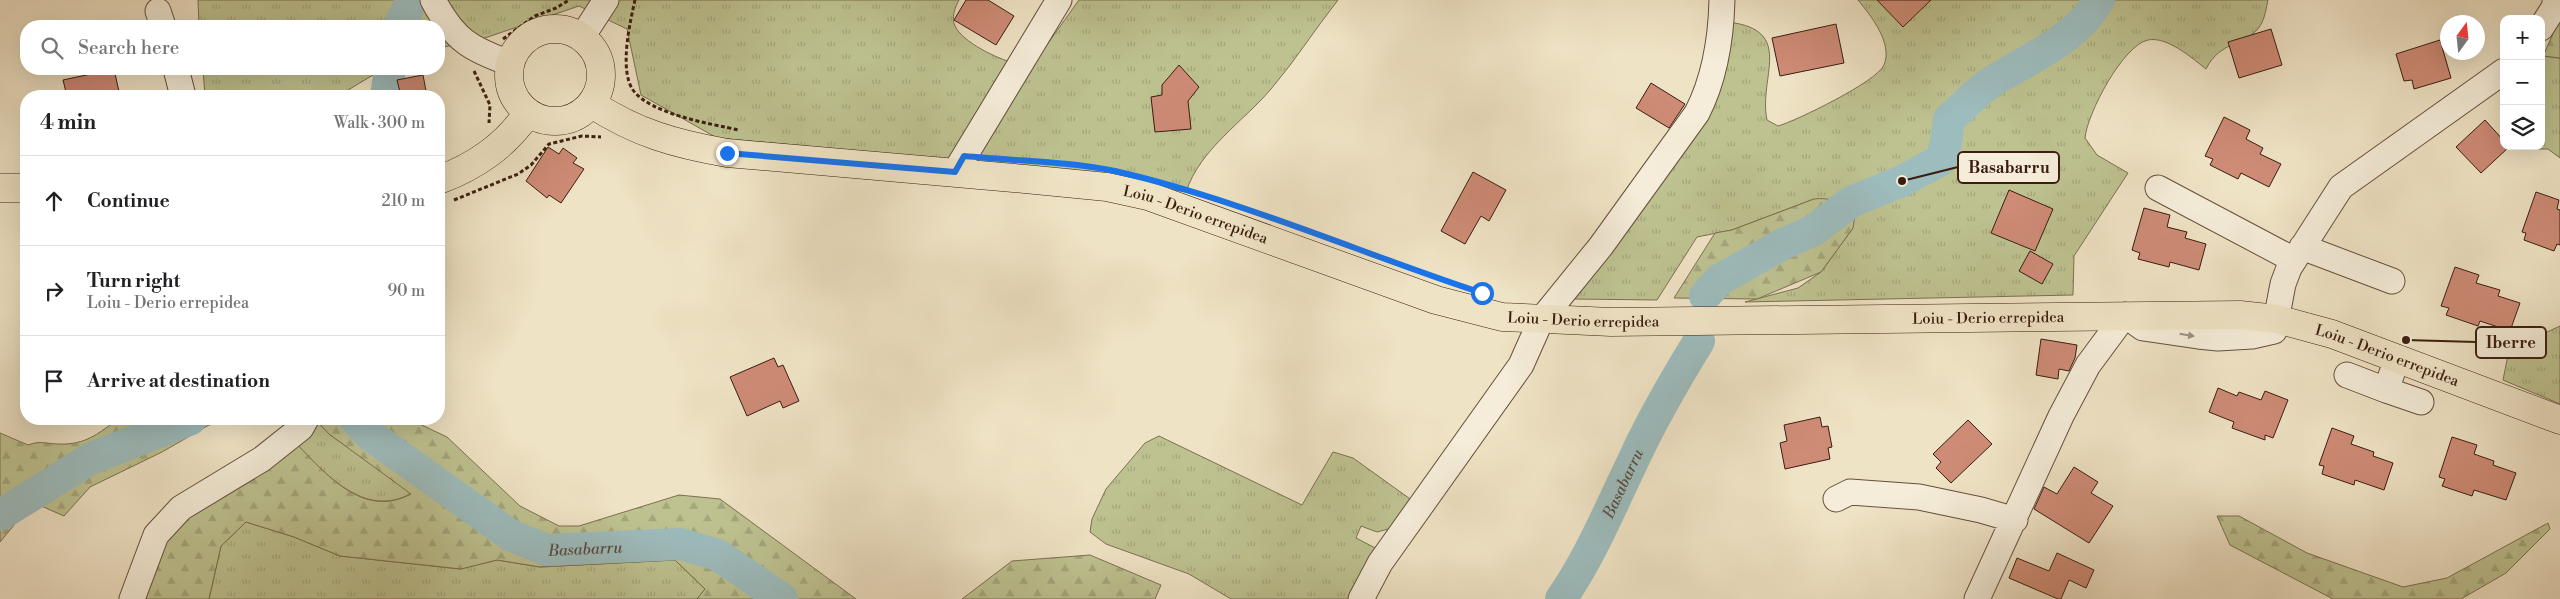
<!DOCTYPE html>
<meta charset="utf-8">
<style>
body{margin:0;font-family:"Libre Bodoni",serif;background:#f6f6f6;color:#202124}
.controls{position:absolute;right:15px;top:15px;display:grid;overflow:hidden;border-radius:10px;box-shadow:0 5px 20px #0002}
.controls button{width:45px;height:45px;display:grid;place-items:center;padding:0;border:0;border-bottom:1px solid #e0e0e0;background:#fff;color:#202124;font:25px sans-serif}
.compass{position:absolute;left:2440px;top:15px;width:45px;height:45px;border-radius:50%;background:#fff;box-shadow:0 5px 20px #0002;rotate:15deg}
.stop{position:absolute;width:15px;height:15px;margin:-11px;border:4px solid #1a73e8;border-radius:50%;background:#fff}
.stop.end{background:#1a73e8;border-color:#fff;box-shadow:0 1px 5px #0008}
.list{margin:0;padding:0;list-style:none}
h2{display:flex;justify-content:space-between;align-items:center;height:65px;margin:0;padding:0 20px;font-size:21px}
h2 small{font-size:16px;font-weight:400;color:#757577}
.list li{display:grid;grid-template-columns:32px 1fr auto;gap:15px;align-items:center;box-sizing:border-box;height:90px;padding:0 20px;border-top:1px solid #e0e0e0}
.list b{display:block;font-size:19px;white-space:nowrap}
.list p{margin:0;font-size:16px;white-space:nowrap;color:#757577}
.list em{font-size:16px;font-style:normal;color:#757577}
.icon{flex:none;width:28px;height:28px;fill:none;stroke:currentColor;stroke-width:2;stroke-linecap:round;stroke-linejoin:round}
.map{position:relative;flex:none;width:2560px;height:599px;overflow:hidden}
.search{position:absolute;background:#fff;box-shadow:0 5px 20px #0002;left:20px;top:20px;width:425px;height:55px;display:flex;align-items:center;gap:12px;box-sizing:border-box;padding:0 18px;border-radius:20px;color:#757577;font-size:19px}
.panel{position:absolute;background:#fff;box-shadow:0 5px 20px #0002;left:20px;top:90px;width:425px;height:335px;border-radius:20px}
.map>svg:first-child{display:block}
</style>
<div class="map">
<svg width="2560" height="599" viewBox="0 0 2560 599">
<defs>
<pattern id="grass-tufts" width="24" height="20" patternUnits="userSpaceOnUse" patternTransform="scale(1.25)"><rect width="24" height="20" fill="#bec291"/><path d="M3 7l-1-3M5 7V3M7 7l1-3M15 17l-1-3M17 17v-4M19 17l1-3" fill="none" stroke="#a4a67c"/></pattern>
<pattern id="forest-firs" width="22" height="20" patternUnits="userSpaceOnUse" patternTransform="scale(1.25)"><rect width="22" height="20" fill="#bec291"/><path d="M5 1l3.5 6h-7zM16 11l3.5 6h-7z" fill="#a4a67c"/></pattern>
</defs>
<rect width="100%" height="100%" fill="#efe3c5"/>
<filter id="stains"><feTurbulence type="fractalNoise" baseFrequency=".004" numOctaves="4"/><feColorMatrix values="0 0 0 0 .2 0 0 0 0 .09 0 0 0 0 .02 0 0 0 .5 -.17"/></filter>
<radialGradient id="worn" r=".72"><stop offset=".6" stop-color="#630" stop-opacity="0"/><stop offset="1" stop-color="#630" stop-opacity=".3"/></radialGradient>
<path fill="url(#grass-tufts)" stroke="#7c7050" d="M198,0H959C955,7 951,18 955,26C962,42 998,59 1014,63L1041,53L1079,0H1338C1315,29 1295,61 1271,89C1243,122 1200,149 1186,192L1025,166L717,138L641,95L627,29L579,6L479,40L439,48V26H199Z
M1858,0H2268C2266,9 2265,18 2260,26C2247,46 2220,40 2206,69C2192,58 2167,36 2148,40C2123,45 2087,114 2085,138L2097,155L2128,173L2074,256L2073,295L1745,302L1798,288L1821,272L1853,228L1814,199L1732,230L1697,237L1657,300L1574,299L1693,138L1728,22C1796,30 1758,77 1767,120L1778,126C1796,121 1878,81 1884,65C1893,43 1871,16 1858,0Z
M2543,56L2560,58V158L2548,149H2520V146H2541V57Z
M203,69H383L338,96H205Z
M2560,326V404L2503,380L2509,350Z
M316,420L329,434L412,493C364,520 325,473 294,442Z
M1159,436L1302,505L1333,452L1353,458L1413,501L1396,527L1377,532L1361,526L1356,538L1379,550L1351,599H1231L1189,574L1106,544L1090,532L1092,519L1106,489L1145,443Z
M246,522L294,537L340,556L460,569L497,560L540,567L675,560L705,589L697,599H209L221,546Z"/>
<path fill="url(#forest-firs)" stroke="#7c7050" d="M2560,3V58L2543,56L2552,36Z
M1814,199C1828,197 1847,202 1855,214L1853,228L1821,272L1757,299L1674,298L1715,233L1732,230Z
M118,419H238L209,425L162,452L90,487L64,516L39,505L19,519L0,542V433L28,445C42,440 45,444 59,444C85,445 98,434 118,419Z
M315,419H409L447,437L520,506L559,526H579L679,495L720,499L856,599H697L705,589L675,560L540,567L497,560L461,569L340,556L294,537L246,522L221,546L209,599H144L162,541L182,516L294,441C325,473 363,520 411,494L329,434Z
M2217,516H2239L2307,553L2403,587L2447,578L2548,523L2550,529L2506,573L2461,599H2333L2230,545Z
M1090,555L1161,585L1155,599H962L1012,561Z"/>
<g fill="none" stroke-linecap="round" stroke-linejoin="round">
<g stroke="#9dbcbd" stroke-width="32">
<path d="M399,26L412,0"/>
<path d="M386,96L390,69"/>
<path d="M1705,296L1719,280L1783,244L1814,230L1851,202L1902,181L1941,160L1946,143L1949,119C1963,107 1977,91 1993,81C2030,58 2077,39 2099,0"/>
<path id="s1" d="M355,419L370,435L510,535L547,550L681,544L718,555L782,599"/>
<path d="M0,515L90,459L191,419"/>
<path id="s2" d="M1561,599C1591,556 1610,508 1633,461C1652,419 1675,380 1699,341"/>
</g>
</g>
<path fill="#ce8b76" stroke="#3a1d0f" d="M966,0H988L1014,16L996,45L954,20Z
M1877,0H1931L1903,27Z
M1836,24L1844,63L1780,76L1772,38Z
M2271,29L2282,65L2239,78L2228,42Z
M2440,40L2451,78L2414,89L2412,80L2404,81L2396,54Z
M1179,65L1199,87L1188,101L1191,129L1155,132L1151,97L1162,95V85Z
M114,69L120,96H67L63,80Z
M423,75L427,96H401L397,80Z
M1651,83L1685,104L1669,128L1636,108Z
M2224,117L2250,130L2246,139L2263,148L2260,154L2281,164L2269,187L2241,173L2238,179L2210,165L2213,159L2205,156Z
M2485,120L2504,141V146L2509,147L2481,173L2456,147Z
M548,147L559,154L563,148L577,158L573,163L584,169L561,203L549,195L547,198L526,181Z
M1473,172L1506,190L1489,221L1481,216L1465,244L1441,231Z
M2009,190L2053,209L2035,251L1991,233Z
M2536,192L2559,200L2557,209L2560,210V245L2557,244L2554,251L2524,240L2526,233L2522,232Z
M2144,208L2170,215L2167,227L2187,232L2185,238L2206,244L2199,270L2170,262L2169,267L2138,259L2140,253L2132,250Z
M2030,251L2053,264L2042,284L2019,271Z
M2455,267L2479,275L2476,283L2500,290L2498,296L2520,303L2510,331L2480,321L2478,326L2446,315L2449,308L2441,306Z
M2041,339L2077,345L2075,358L2069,371L2059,369L2058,379L2036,375Z
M774,358L778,367L783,365L799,401L783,408L780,401L747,416L730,377Z
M2218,388L2237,396L2239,392L2261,400L2265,391L2288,400L2273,438L2265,435V440L2232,428L2234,422L2209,412Z
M1820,417L1822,427L1828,426L1832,447L1828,448L1830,459L1785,469L1780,443L1787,441L1784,425Z
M1968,420L1992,444L1951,483L1936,468L1941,462L1933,454Z
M2332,428L2354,436L2351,444L2374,452L2373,456L2393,463L2384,490L2355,480L2354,485L2322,474L2324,466L2319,465Z
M2452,437L2477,445L2474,454L2494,461L2493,465L2516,473L2506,500L2474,490L2472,496L2442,486L2445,479L2439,477Z
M2074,467L2098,482L2091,493L2113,506L2089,543L2034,509L2044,487L2057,494Z
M2057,553L2094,570L2086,588L2069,580L2061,599H2058L2009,578L2017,558L2049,571Z"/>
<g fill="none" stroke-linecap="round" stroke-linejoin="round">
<defs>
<path id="minor" d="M433,0C454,39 469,49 510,63
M158,11L163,26
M2541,28L2555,6V0
M582,37L606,0
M176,69L183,96
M955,172L1059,0
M2158,188L2294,260
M2302,247L2392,281
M2397,359L2386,390L2421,402
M2347,375L2386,390
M1836,499L1850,492L1919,497L1981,510L2015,520
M132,599L156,535L181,508L262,459L301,428L306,419
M1361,599L1380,563L1521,365L1541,320L1601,246L1697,113C1715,78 1721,39 1722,0
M1977,599L2061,416L2088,365L2125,315L2143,328L2198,336L2218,338L2252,336L2274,331L2283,284L2289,268L2341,187L2504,71"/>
<g id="major">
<circle cx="555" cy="75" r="46"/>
<path id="s3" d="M592,104C636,133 676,144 727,153L1025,179L1107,187L1148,196L1436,300L1502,317L1611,322L2240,315L2277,319L2332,334L2560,420"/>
<path d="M439,180C476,166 505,146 528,113"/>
<path d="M0,188H26"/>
</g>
</defs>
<use href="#minor" stroke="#674e3c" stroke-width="27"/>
<use href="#major" stroke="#3a1d0f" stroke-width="29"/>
<path stroke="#3a1d0f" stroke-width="3" stroke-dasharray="4 2.5" stroke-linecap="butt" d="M635,0C630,22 619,70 633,90C650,114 711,124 739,130
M503,39L535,16L556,8L569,0
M474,71L490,105L489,123
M454,200L518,174L531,165L549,144L582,136L601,137"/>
<use href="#minor" stroke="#f5edd9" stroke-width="25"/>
<use href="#major" stroke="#efe3c5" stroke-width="28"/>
</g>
<defs><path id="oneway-solid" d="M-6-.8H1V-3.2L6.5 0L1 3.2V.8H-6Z" transform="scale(1.25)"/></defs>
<use fill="#a18f7e" href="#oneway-solid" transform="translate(2187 335) rotate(9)"/>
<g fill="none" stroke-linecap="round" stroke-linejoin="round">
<path stroke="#1a73e8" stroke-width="6" d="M727,153L955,172L964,156C1014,161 1067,161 1115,171C1241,200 1360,253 1482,293"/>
</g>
<g text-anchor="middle" stroke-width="4.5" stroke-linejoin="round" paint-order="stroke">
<g font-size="15" fill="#3a1d0f" stroke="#f5edd9">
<text dy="5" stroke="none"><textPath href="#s3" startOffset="619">Loiu - Derio errepidea</textPath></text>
<text dy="5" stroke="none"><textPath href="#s3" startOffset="1429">Loiu - Derio errepidea</textPath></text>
<text dy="5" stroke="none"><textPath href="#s3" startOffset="1024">Loiu - Derio errepidea</textPath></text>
<text dy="5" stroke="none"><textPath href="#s3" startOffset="1834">Loiu - Derio errepidea</textPath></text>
</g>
<g font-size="16" font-style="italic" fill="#584d43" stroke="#f5edd9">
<text dy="6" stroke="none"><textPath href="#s2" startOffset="131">Basabarru</textPath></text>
<text dy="6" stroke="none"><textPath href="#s1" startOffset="272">Basabarru</textPath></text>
</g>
</g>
<path fill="none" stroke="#3a1d0f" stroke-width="2" d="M1902 181L1958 167M2406 340L2476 342"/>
<g fill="#3a1d0f" stroke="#f5edd9" stroke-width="2">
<circle cx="1902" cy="181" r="5"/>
<circle cx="2406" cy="340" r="5"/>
</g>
<g fill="#f5edd9" stroke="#3a1d0f" stroke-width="2">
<rect x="1958" y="152" width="101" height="31" rx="5"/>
<rect x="2476" y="327" width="70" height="31" rx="5"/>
</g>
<g font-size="16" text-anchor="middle" font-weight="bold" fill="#3a1d0f">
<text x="2009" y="173">Basabarru</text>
<text x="2511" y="348">Iberre</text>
</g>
<rect width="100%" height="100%" filter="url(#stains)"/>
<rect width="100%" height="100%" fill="url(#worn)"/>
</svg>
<div class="controls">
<button>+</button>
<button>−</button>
<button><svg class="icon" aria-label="layers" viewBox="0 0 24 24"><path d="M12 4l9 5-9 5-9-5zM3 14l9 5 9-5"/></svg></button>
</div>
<svg class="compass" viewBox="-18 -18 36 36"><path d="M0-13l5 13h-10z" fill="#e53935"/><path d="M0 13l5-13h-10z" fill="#757577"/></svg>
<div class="stop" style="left:1482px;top:293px"></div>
<div class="stop end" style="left:727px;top:153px"></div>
<div class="search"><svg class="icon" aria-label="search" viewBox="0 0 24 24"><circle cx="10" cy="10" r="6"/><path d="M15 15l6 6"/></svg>Search here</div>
<section class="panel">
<h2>4 min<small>Walk · 300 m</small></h2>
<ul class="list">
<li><svg class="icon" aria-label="ahead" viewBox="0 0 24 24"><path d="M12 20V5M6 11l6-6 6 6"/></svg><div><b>Continue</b></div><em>210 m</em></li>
<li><svg class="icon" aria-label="right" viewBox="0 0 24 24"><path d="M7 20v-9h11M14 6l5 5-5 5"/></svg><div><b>Turn right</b><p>Loiu - Derio errepidea</p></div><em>90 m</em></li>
<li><svg class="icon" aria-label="arrive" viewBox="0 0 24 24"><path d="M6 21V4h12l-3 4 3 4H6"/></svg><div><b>Arrive at destination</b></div></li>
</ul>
</section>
</div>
